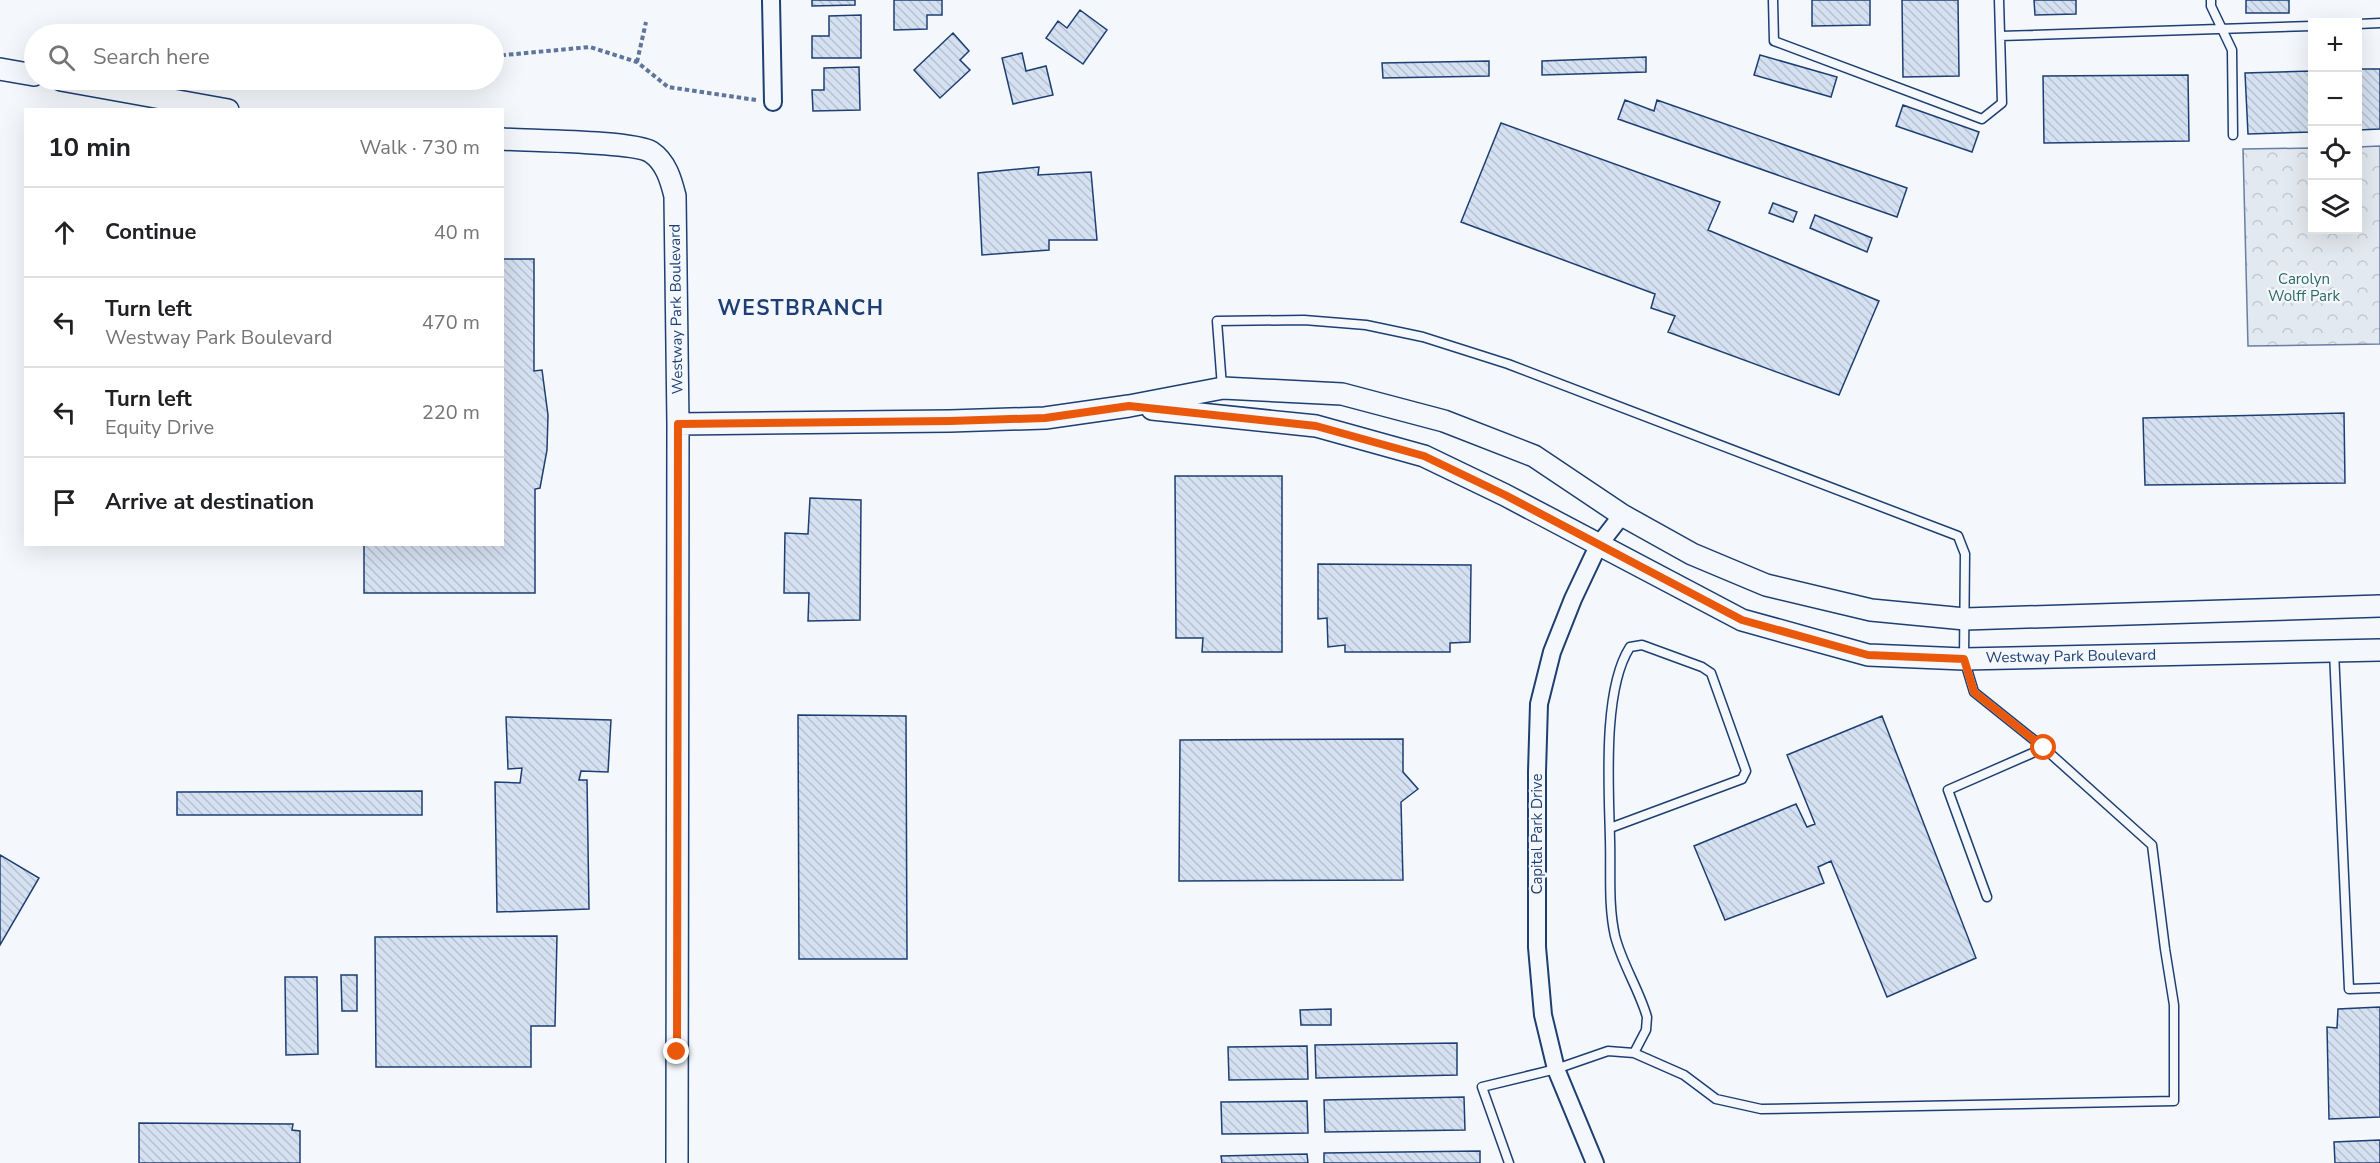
<!DOCTYPE html>
<meta charset="utf-8">
<style>
body{margin:0;font-family:"Nunito Sans",sans-serif;background:#f2f2f2;color:#202124}
.controls{position:absolute;right:18px;top:18px;display:grid;overflow:hidden;border-radius:0px;box-shadow:0 6px 24px #0002}
.controls button{width:54px;height:54px;display:grid;place-items:center;padding:0;border:0;border-bottom:2px solid #e0e0e0;background:#fff;color:#202124;font:30px sans-serif}
.stop{position:absolute;width:18px;height:18px;margin:-14px;border:4px solid #ea580c;border-radius:50%;background:#fff}
.stop.end{background:#ea580c;border-color:#fff;box-shadow:0 2px 6px #0008}
.list{margin:0;padding:0;list-style:none}
h2{display:flex;justify-content:space-between;align-items:center;height:78px;margin:0;padding:0 24px;font-size:26px}
h2 small{font-size:20px;font-weight:400;color:#757577}
.list li{display:grid;grid-template-columns:39px 1fr auto;gap:18px;align-items:center;box-sizing:border-box;height:90px;padding:0 24px;border-top:2px solid #e0e0e0}
.list b{display:block;font-size:22px;white-space:nowrap}
.list p{margin:0;font-size:20px;white-space:nowrap;color:#757577}
.list em{font-size:20px;font-style:normal;color:#757577}
.icon{flex:none;width:33px;height:33px;fill:none;stroke:currentColor;stroke-width:2;stroke-linecap:round;stroke-linejoin:round}
.map{position:relative;flex:none;width:2380px;height:1163px;overflow:hidden}
.search{position:absolute;background:#fff;box-shadow:0 6px 24px #0002;left:24px;top:24px;width:480px;height:66px;display:flex;align-items:center;gap:15px;box-sizing:border-box;padding:0 21px;border-radius:33px;color:#757577;font-size:22px}
.panel{position:absolute;background:#fff;box-shadow:0 6px 24px #0002;left:24px;top:108px;width:480px;height:438px;border-radius:0px}
.map>svg:first-child{display:block}
</style>
<div class="map">
<svg width="2380" height="1163" viewBox="0 0 2380 1163">
<defs>
<pattern id="forest-crowns" width="20" height="18" patternUnits="userSpaceOnUse" patternTransform="scale(1.5)"><rect width="20" height="18" fill="#e3e9f0"/><path d="M2 6a3 3 0 1 1 6 0M12 15a3 3 0 1 1 6 0" fill="none" stroke="#c2c9d1"/></pattern>
<pattern id="building-back-hatch" width="6" height="6" patternUnits="userSpaceOnUse" patternTransform="scale(1.5)"><rect width="6" height="6" fill="#d5e0f0"/><path d="M-1 5l2 2M0 0l6 6M5-1l2 2" fill="none" stroke="#b6c1d1"/></pattern>
</defs>
<rect width="100%" height="100%" fill="#f4f7fb"/>
<path fill="url(#forest-crowns)" stroke="#687fa3" stroke-width="1.5" d="M2380,146V344L2248,346L2243,149L2312,148V230H2358V147Z"/>
<path fill="url(#building-back-hatch)" stroke="#1d3f73" stroke-width="1.5" d="M812,0H855V5L812,6Z
M894,0H942V15H927V29L894,30Z
M1812,0H1870V25L1812,26Z
M1902,0H1958L1959,76L1903,77Z
M2034,0H2076V14L2035,15Z
M2246,0H2289V13H2246Z
M1080,10L1107,30L1083,64L1046,38L1058,21L1067,28Z
M861,15V58H812V36H829V16Z
M953,33L969,51L960,60L970,70L940,98L914,70Z
M1022,53L1026,71L1046,66L1053,95L1013,104L1002,58Z
M1760,55L1837,77L1831,97L1754,75Z
M1646,57V72L1542,75V61Z
M1489,61V76L1383,78L1382,63Z
M859,67L860,110L813,111L812,90H824V68Z
M2358,69H2380V129L2358,130Z
M2312,71V132L2248,134L2245,73Z
M2188,75L2189,141L2044,143L2043,76Z
M1625,100L1654,111L1657,100L1907,188L1897,217L1618,119Z
M1903,105L1979,132L1972,152L1896,126Z
M1501,123L1720,202L1708,230L1879,301L1839,395L1668,332L1675,316L1651,308L1655,294L1461,222Z
M1039,167L1038,175L1091,172L1097,240H1049V250L982,255L978,173Z
M1773,203L1797,212L1793,222L1769,213Z
M1815,215L1872,238L1867,252L1810,228Z
M502,259H534V371L542,370L548,415L547,450L540,488L535,489V593H364V544H502Z
M2344,413L2345,483L2145,485L2143,418Z
M1175,476H1282V652H1202L1203,638H1176Z
M810,498L861,500L860,620L808,621L809,593H784L785,533L808,534Z
M1318,564L1471,565L1470,642L1450,643V652H1345V645L1328,647L1327,618L1318,619Z
M798,715L906,716L907,959H799Z
M1882,716L1976,958L1887,997L1831,861L1818,867L1824,883L1725,920L1694,846L1796,804L1807,827L1815,824L1787,755Z
M506,717L611,720L608,772L581,771L579,780H587L589,909L497,912L495,782L520,783L522,768L508,769Z
M1403,739V772L1418,789L1401,802L1403,880L1179,881L1180,740Z
M422,791V815H177V792Z
M0,855L39,878L0,945Z
M557,936L555,1026H531V1067H376L375,937Z
M341,975H357V1011H342Z
M285,977H317L318,1054L286,1055Z
M2380,1007V1117L2329,1119L2327,1027L2337,1028L2338,1009Z
M1331,1009V1025H1301L1300,1010Z
M1457,1043V1075L1316,1078L1315,1045Z
M1307,1046L1308,1079L1229,1080L1228,1047Z
M1464,1097L1465,1130L1325,1132L1324,1100Z
M1307,1101L1308,1133L1222,1134L1221,1102Z
M139,1123L293,1124L292,1130L300,1131V1163H139Z
M2380,1140V1163H2335L2334,1142Z
M1480,1151V1163H1324V1153Z
M1307,1154L1308,1163H1222L1221,1156Z"/>
<g fill="none" stroke-linecap="round" stroke-linejoin="round">
<defs>
<path id="service" d="M1773,0L1774,41L1982,119L2002,103L1999,0
M2211,0V6L2232,50L2233,135
M2358,24L2380,23
M2000,36L2312,26
M1222,387L1217,321L1304,320L1366,325L1423,337L1508,364L1958,536L1965,554L1964,659L1974,692L2044,748L2152,845L2165,949L2174,1005V1101L1761,1109L1716,1099L1684,1075L1634,1053L1608,1051L1556,1069L1482,1087L1509,1163
M2334,651L2349,989L2380,988
M1610,828L1742,779L1746,771L1711,673L1702,667L1642,645L1630,647C1602,690 1609,789 1610,840C1611,872 1608,905 1615,936C1622,964 1639,989 1647,1017L1646,1030L1634,1053
M1987,897L1948,790L2044,748"/>
<path id="minor" d="M771,0L773,102
M1595,1163L1556,1069L1543,1015L1537,947V772L1539,704L1552,652L1573,599L1598,546L1622,515"/>
<path id="tertiary" d="M0,69L34,75
M61,80L228,110
M502,139C530,141 633,141 651,152C666,162 671,180 675,196L678,424L677,1163
M1152,409L1316,426L1424,456L1505,495L1742,620L1868,655L1964,659L2380,650
M678,424L950,421L1045,418L1129,406L1223,388L1342,394L1444,421L1534,456L1622,515L1692,554L1766,585L1871,610L1965,619L2380,606"/>
</defs>
<use href="#service" stroke="#1d3f73" stroke-width="11"/>
<use href="#minor" stroke="#1d3f73" stroke-width="20"/>
<use href="#tertiary" stroke="#1d3f73" stroke-width="24"/>
<path stroke="#5e769c" stroke-width="4" stroke-dasharray="4.5 3" stroke-linecap="butt" d="M494,56L590,47L637,62L668,87L756,100
M637,62L646,22"/>
<use href="#service" stroke="#f4f7fb" stroke-width="8"/>
<use href="#minor" stroke="#f4f7fb" stroke-width="16"/>
<use href="#tertiary" stroke="#f4f7fb" stroke-width="21"/>
</g>
<g fill="none" stroke-linecap="round" stroke-linejoin="round">
<path stroke="#ea580c" stroke-width="8" d="M677,1052L678,424L950,421L1045,418L1129,406L1316,426L1424,456L1505,495L1742,620L1868,655L1964,659L1974,692L2044,748"/>
</g>
<g text-anchor="middle" stroke-width="4.5" stroke-linejoin="round" paint-order="stroke">
<g font-size="15" fill="#2c6c60" stroke="#f4f7fb">
<text x="2304" y="284">Carolyn<tspan x="2304" dy="17">Wolff Park</tspan></text>
</g>
<g font-size="15" fill="#1d3f73" stroke="#f4f7fb">
<text transform="translate(676 309) rotate(-91)" y="5">Westway Park Boulevard</text>
<text transform="translate(2071 656) rotate(-1)" y="5">Westway Park Boulevard</text>
<text transform="translate(1537 834) rotate(-90)" y="5">Capital Park Drive</text>
</g>
<g font-size="21" font-weight="bold" letter-spacing="1.5" fill="#1d3f73" stroke="#f4f7fb">
<text x="801" y="315">WESTBRANCH</text>
</g>
</g>
</svg>
<div class="controls">
<button>+</button>
<button>−</button>
<button><svg class="icon" aria-label="locate" viewBox="0 0 24 24"><circle cx="12" cy="12" r="6"/><path d="M12 2v4M12 18v4M2 12h4M18 12h4"/></svg></button>
<button><svg class="icon" aria-label="layers" viewBox="0 0 24 24"><path d="M12 4l9 5-9 5-9-5zM3 14l9 5 9-5"/></svg></button>
</div>
<div class="stop" style="left:2044px;top:748px"></div>
<div class="stop end" style="left:677px;top:1052px"></div>
<div class="search"><svg class="icon" aria-label="search" viewBox="0 0 24 24"><circle cx="10" cy="10" r="6"/><path d="M15 15l6 6"/></svg>Search here</div>
<section class="panel">
<h2>10 min<small>Walk · 730 m</small></h2>
<ul class="list">
<li><svg class="icon" aria-label="ahead" viewBox="0 0 24 24"><path d="M12 20V5M6 11l6-6 6 6"/></svg><div><b>Continue</b></div><em>40 m</em></li>
<li><svg class="icon" aria-label="left" viewBox="0 0 24 24"><path d="M17 20v-9H6M10 6l-5 5 5 5"/></svg><div><b>Turn left</b><p>Westway Park Boulevard</p></div><em>470 m</em></li>
<li><svg class="icon" aria-label="left" viewBox="0 0 24 24"><path d="M17 20v-9H6M10 6l-5 5 5 5"/></svg><div><b>Turn left</b><p>Equity Drive</p></div><em>220 m</em></li>
<li><svg class="icon" aria-label="arrive" viewBox="0 0 24 24"><path d="M6 21V4h12l-3 4 3 4H6"/></svg><div><b>Arrive at destination</b></div></li>
</ul>
</section>
</div>
